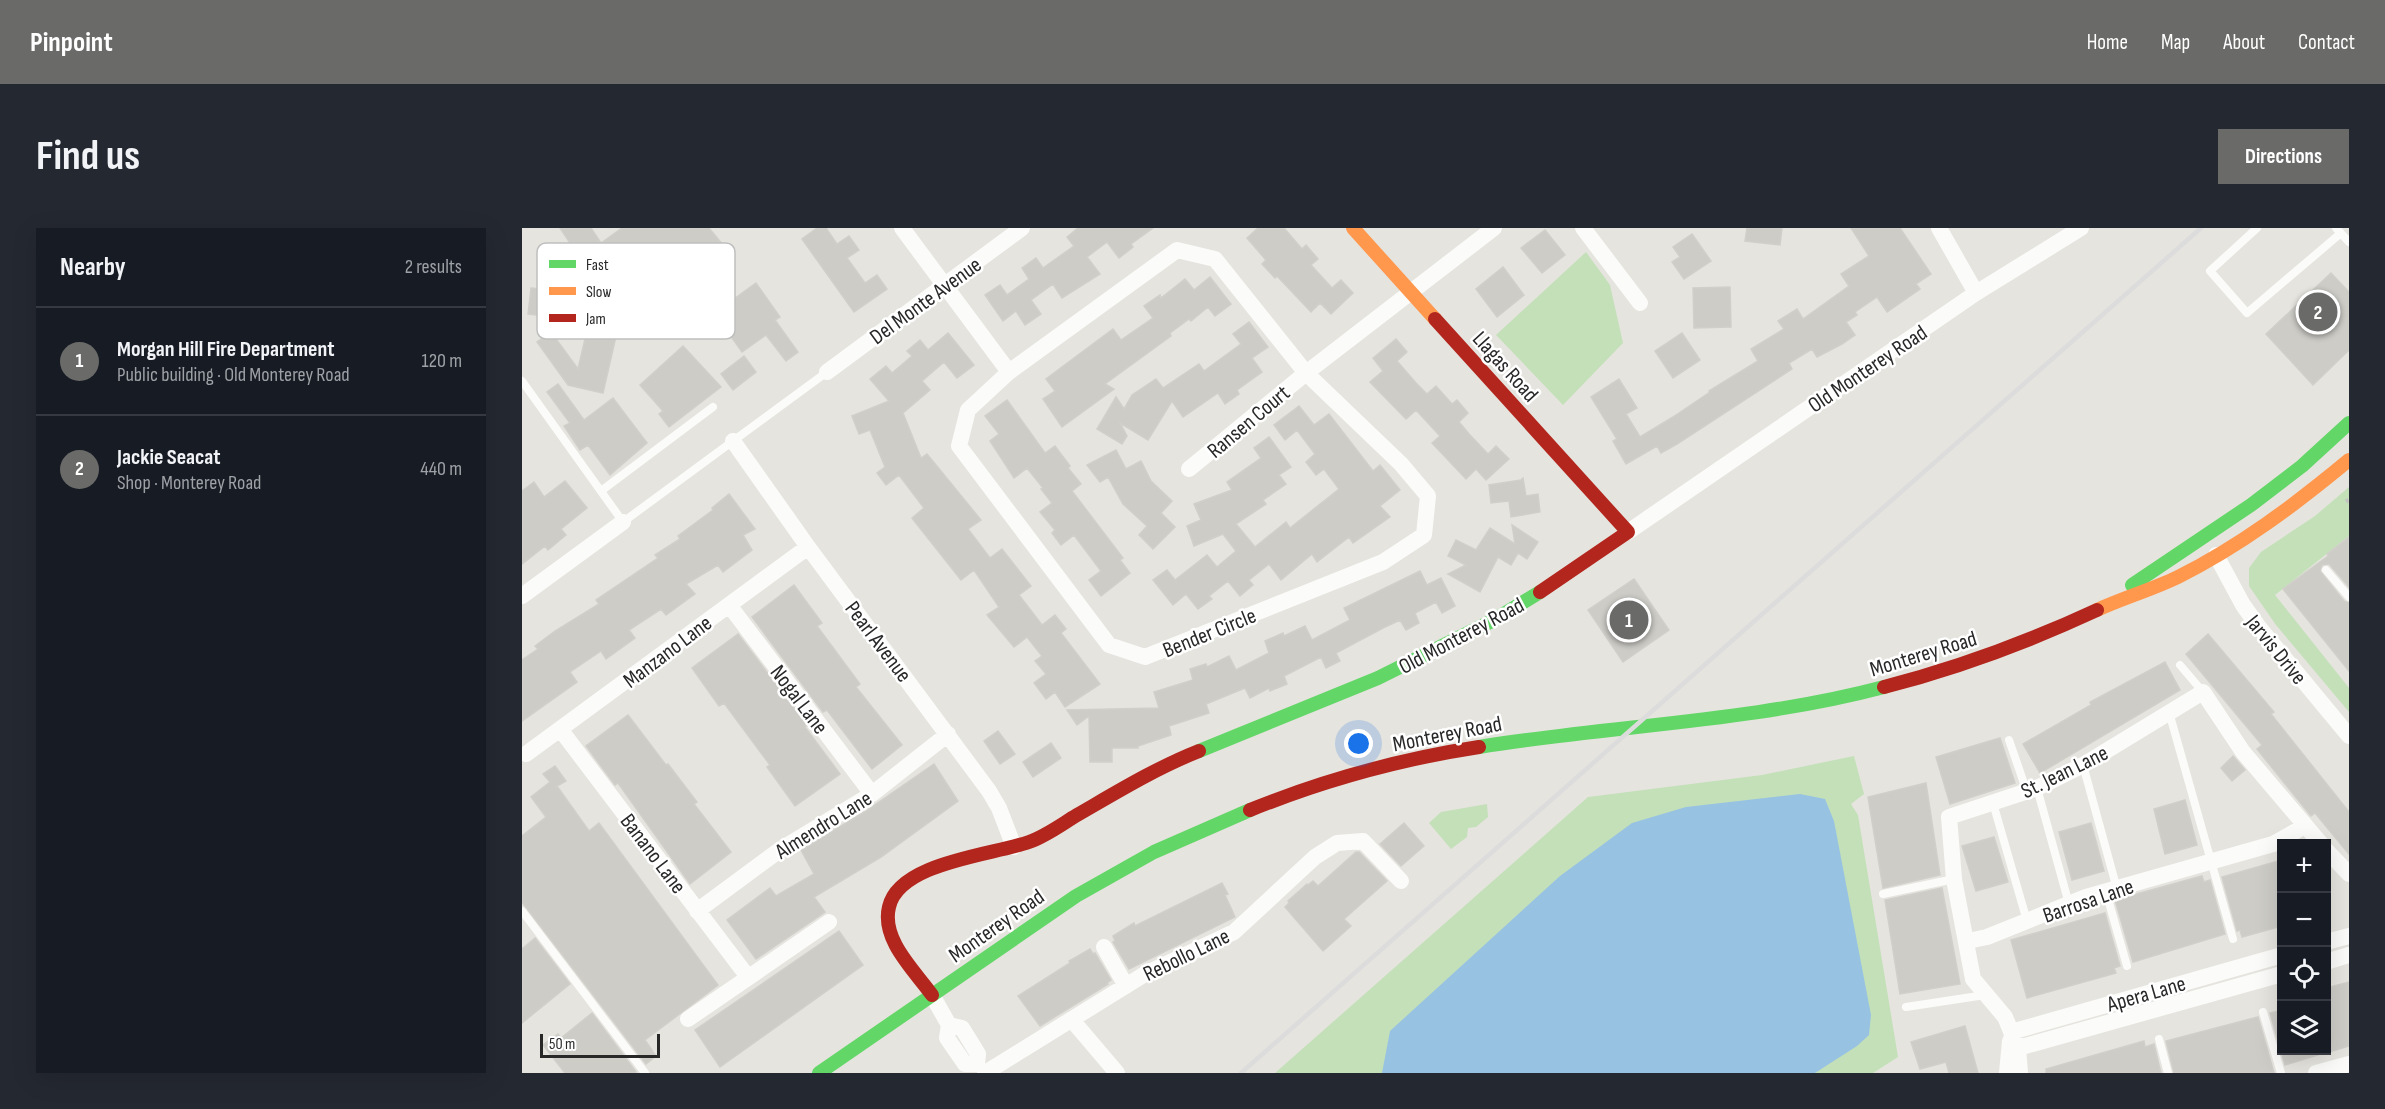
<!DOCTYPE html>
<meta charset="utf-8">
<style>
body{margin:0;font-family:"Sofia Sans Condensed",sans-serif;background:#242831;color:#f1f3f6}
.controls{position:absolute;right:18px;bottom:18px;display:grid;overflow:hidden;border-radius:0px;box-shadow:0 6px 24px #0002}
.controls button{width:54px;height:54px;display:grid;place-items:center;padding:0;border:0;border-bottom:2px solid #363941;background:#171b24;color:#f1f3f6;font:30px sans-serif}
.scale{position:absolute;left:18px;bottom:15px;width:120px;box-sizing:border-box;padding-left:6px;border:3px solid #282828;border-top:0;font-size:16px;line-height:21px;white-space:nowrap;color:#282828;-webkit-text-stroke:4px #fff;paint-order:stroke}
.you{position:absolute;left:837px;top:516px;width:21px;height:21px;margin:-15px;border:4px solid #fff;border-radius:50%;background:#1a73e8;box-shadow:0 0 0 9px #1a73e833}
.badge{display:grid;place-items:center;width:39px;height:39px;border-radius:50%;background:#6a6a68;color:#fff;font-size:20px;font-weight:700}
.pin{position:absolute;translate:-50% -50%;border:3px solid #fff;box-shadow:0 2px 6px #0006}
.list{margin:0;padding:0;list-style:none}
h2{display:flex;justify-content:space-between;align-items:center;height:78px;margin:0;padding:0 24px;font-size:26px}
h2 small{font-size:20px;font-weight:400;color:#9ea1a6}
.list li{display:grid;grid-template-columns:39px 1fr auto;gap:18px;align-items:center;box-sizing:border-box;height:108px;padding:0 24px;border-top:2px solid #363941}
.list b{display:block;font-size:22px;white-space:nowrap}
.list p{margin:0;font-size:20px;white-space:nowrap;color:#9ea1a6}
.list em{font-size:20px;font-style:normal;color:#9ea1a6}
.icon{flex:none;width:33px;height:33px;fill:none;stroke:currentColor;stroke-width:2;stroke-linecap:round;stroke-linejoin:round}
.map{position:relative;flex:none;width:1827px;height:845px;overflow:hidden;border-radius:0px}
header{display:flex;align-items:center;gap:36px;box-sizing:border-box;height:84px;padding:0 30px;background:#6a6a68;color:#fff}
header strong{font-size:28px}
nav{display:flex;gap:33px;margin-inline-start:auto;font-size:21px}
.intro{display:flex;align-items:center;justify-content:space-between;box-sizing:border-box;height:144px;padding:0 36px}
h1{margin:0;font-size:42px}
.button{padding:15px 27px;border-radius:0px;background:#6a6a68;color:#fff;font-size:21px;font-weight:700}
main{display:flex;gap:36px;padding:0 36px}
aside{flex:1;background:#171b24;border-radius:0px;box-shadow:0 6px 24px #0002}
.map>svg:first-child{display:block}
</style>
<header>
<strong>Pinpoint</strong>
<nav><a>Home</a><a>Map</a><a>About</a><a>Contact</a></nav>
</header>
<div class="intro"><h1>Find us</h1><a class="button">Directions</a></div>
<main>
<aside>
<h2>Nearby<small>2 results</small></h2>
<ul class="list">
<li><span class="badge">1</span><div><b>Morgan Hill Fire Department</b><p>Public building · Old Monterey Road</p></div><em>120 m</em></li>
<li><span class="badge">2</span><div><b>Jackie Seacat</b><p>Shop · Monterey Road</p></div><em>440 m</em></li>
</ul>
</aside>
<div class="map">
<svg width="1827" height="845" viewBox="0 0 1827 845">
<rect width="100%" height="100%" fill="#e6e4de"/>
<path fill="#c3e0b9" d="M1064,24L1088,57L1101,115L1041,177L974,107Z
M1827,259V308L1753,367L1827,460V484L1754,397L1727,358V340L1739,324L1793,288Z
M1332,528L1342,566L1329,576L1336,587L1376,829L1351,845H753L1066,569L1240,547Z
M965,576L966,589L954,599L946,600L945,609L929,621L907,595L919,584Z"/>
<path fill="#98c2e2" d="M1278,566L1303,571L1312,593L1349,787L1347,807L1335,818L1293,845H860L868,803L1038,648L1110,595L1164,579Z"/>
<path fill="#cdccc7" stroke="#d1cfca" stroke-width="1.5" d="M38,0H69L79,15L100,0H187L205,22L185,38L187,41L209,73L234,55L258,89L253,92L276,124L264,133L244,107L220,124L170,54L125,89L108,66L123,54L108,31L74,54Z
M295,0H304L315,16L327,8L337,22L325,30L343,55L355,47L365,61L332,84L280,11Z
M556,0H631L609,16L611,19L597,30L585,14L565,29L578,46L540,70L531,56L509,72L519,86L503,97L494,83L481,93L463,67L478,57L485,67L507,51L500,40L514,30L521,40L552,18L545,9Z
M736,0H762L780,21L784,17L796,31L789,37L810,60L819,52L831,65L809,86L798,75L789,84L755,48L753,50L740,36L744,32L725,10Z
M1225,0H1260L1258,17L1223,13Z
M1329,0H1378L1409,46L1394,56L1398,61L1365,84L1355,69L1333,84L1335,87L1324,94L1333,107L1320,116L1295,129L1290,121L1267,135L1270,141L1155,216L1139,225L1135,218L1104,236L1091,213L1095,211L1069,169L1097,151L1115,180L1104,186L1118,209L1151,189L1188,164L1187,163L1236,133L1229,121L1262,101L1256,93L1275,81L1281,91L1327,58L1319,46L1347,28Z
M1023,2L1043,27L1020,45L999,20Z
M1170,6L1189,33L1162,51L1150,34L1158,29L1151,19Z
M981,39L1002,67L975,89L954,61Z
M1809,45L1827,64V122L1791,157L1744,106Z
M688,49L709,76L693,88L686,79L669,93L667,91L648,105L649,108L583,156L592,161L540,199L521,171L533,163L524,151L591,101L599,112L631,90L622,78L638,67L639,70L663,51L672,62Z
M1208,59L1209,99L1172,100L1171,60Z
M9,60L61,66L58,92L6,86Z
M727,94L746,119L730,130L740,144L715,162L717,166L703,176L696,165L661,189L650,173L626,212L598,195L605,208L600,216L575,201L594,169L602,181L610,167L634,151L641,160L677,136L682,143L719,116L711,106Z
M66,98L95,104L81,165L46,157L15,114L29,104L56,141Z
M426,105L452,137L435,150L422,134L400,153L408,162L381,185L399,230L405,226L459,292L446,301L468,330L480,321L509,358L497,367L520,397L533,387L544,401L539,405L578,456L543,479L533,464L524,471L512,455L524,446L513,433L520,428L505,409L492,419L465,387L477,379L452,342L439,352L390,290L402,280L377,247L364,257L355,245L363,239L348,202L337,206L330,188L367,173L348,151L364,138L370,145L390,128L385,123L398,112L406,122Z
M1160,105L1178,132L1151,150L1133,123Z
M874,111L885,124L875,133L894,155L905,166L914,158L930,176L935,172L946,185L937,194L948,207L966,226L974,218L987,231L964,252L954,241L944,251L910,215L918,208L894,182L884,191L848,154L861,143L851,130Z
M161,118L199,159L147,199L137,186L141,183L118,157Z
M222,128L234,144L211,162L199,146Z
M36,156L62,192L91,170L125,215L88,247L66,217L58,222L42,198L48,195L25,164Z
M485,172L523,225L533,218L548,238L546,240L559,256L550,263L601,330L598,332L608,345L579,368L567,352L579,343L552,307L539,317L530,305L533,302L518,284L530,275L519,261L521,260L505,240L492,250L468,213L477,206L463,188Z
M777,178L792,197L807,186L851,243L858,237L878,262L858,278L868,289L831,315L827,309L795,334L790,326L759,352L747,336L727,352L731,357L718,368L706,353L687,368L690,371L676,381L664,366L651,377L631,352L645,342L653,352L685,327L695,339L714,323L701,306L672,318L665,298L679,292L672,276L710,262L705,254L739,230L732,220L747,209L769,239L757,247L764,256L741,272L744,276L714,296L733,319L764,294L768,300L817,261L802,241L794,247L784,234L793,226L775,202L763,212L752,197Z
M594,222L604,241L619,233L629,253L650,273L639,285L653,299L631,321L617,307L625,298L601,276L586,249L578,254L565,237Z
M1001,250L1004,268L1016,266L1018,284L989,289L987,273L969,275L967,257L999,252Z
M43,253L65,280L39,301L44,307L26,322L23,318L0,336V263L12,254L22,269Z
M207,266L233,301L221,307L230,322L201,344L196,337L164,356L173,366L144,387L139,381L107,402L113,410L84,431L79,423L48,444L55,454L0,493V432L16,421L13,418L33,403L77,376L74,372L136,330L133,327L158,311L156,308L191,282L190,280Z
M990,297L1016,314L1005,331L996,325L989,337L976,329L958,364L926,346L944,337L926,328L934,312L954,322L968,300L993,316Z
M1827,309V359L1807,336L1800,337L1798,343L1822,373L1827,375V443L1761,361L1806,328L1805,326Z
M898,343L905,357L919,350L933,378L920,385L914,374L893,385L897,395L884,402L878,392L861,400L814,425L818,433L804,440L799,429L762,448L765,456L748,463L747,460L728,470L723,460L684,476L687,485L647,498L649,507L616,518V520H590V534H568L567,488L555,497L545,482L637,480L632,464L671,452L668,441L684,436L685,439L707,428L714,442L747,425L743,413L761,405L762,408L783,398L790,412L828,392L822,380Z
M1112,351L1147,402L1101,434L1066,382Z
M272,357L300,395L295,398L338,456L334,459L380,517L350,541L305,482L301,484L230,389Z
M216,406L285,497L283,499L318,546L273,578L245,539L248,537L202,475L197,478L170,440Z
M1686,406L1752,484L1749,486L1827,584V626L1793,585L1789,588L1735,521L1740,517L1664,426Z
M1643,434L1658,462L1518,545L1501,516L1569,477L1568,474Z
M106,487L144,537L146,536L175,574L172,576L209,624L168,656L96,555L93,557L64,518Z
M476,503L493,526L478,536L462,513Z
M1478,510L1493,555L1428,576L1414,529Z
M529,515L539,530L511,549L501,534Z
M1711,528L1723,542L1710,553L1699,540Z
M412,536L436,573L359,629L292,669L303,684L234,731L205,692L248,660L254,668L292,646L279,622L344,583Z
M33,538L44,553L35,558L67,603L77,595L196,757L123,812L134,828L124,836L0,674V608L24,589L9,569L28,554L21,546Z
M1404,555L1418,647L1361,660L1346,569Z
M1663,572L1675,617L1643,626L1632,581Z
M882,595L902,618L879,638L858,616Z
M1569,595L1582,643L1550,652L1537,604Z
M1472,609L1486,654L1454,663L1440,618Z
M834,624H837L865,653L822,691L829,698L801,723L763,679L767,675L766,673L785,656L786,657L791,653L796,658Z
M1760,632V698L1720,709L1718,702L1715,703L1700,649Z
M1680,648L1682,654L1688,652L1703,706L1611,734L1593,672Z
M700,655L706,666L703,667L713,689L607,741L591,714L593,713L591,708L612,695L613,698Z
M1420,660L1438,756L1378,766L1363,672Z
M1583,685L1598,738L1592,740L1594,745L1505,770L1489,712Z
M317,703L341,737L198,839L173,802Z
M13,710L48,756L0,795V721Z
M568,721L571,726L573,725L589,752L585,755L586,756L518,798L496,768L548,735L547,733Z
M1827,754V818L1804,825V760Z
M1760,782V822H1799V826L1763,837L1748,785Z
M70,785L114,844L113,845H43L21,817L36,806L39,810Z
M1736,789L1752,845H1652L1644,813Z
M1443,798L1456,845H1427L1424,834L1398,841L1389,814Z
M1622,813L1623,819L1632,816L1639,845H1524V841Z"/>
<g fill="none" stroke-linecap="round" stroke-linejoin="round">
<path stroke="#c4c3c3" stroke-width="3" stroke-dasharray="4.5 3" stroke-linecap="butt" d="M1824,271L1827,275"/>
<path stroke="#fbfbfa" stroke-width="8" d="M1735,0L1688,43L1725,85L1819,5
M1814,0L1827,14
M0,153L101,294L305,144
M79,263L191,179
M1804,342L1827,369
M1658,437L1681,464
M1647,484L1711,711
M1487,512L1505,564
M1561,537L1595,661
M1515,560L1547,676
M1471,575L1505,693
M1584,664L1605,738
M1361,666L1432,651
M0,683L123,845
M1384,779L1463,767
M1741,784L1759,845
M1637,811L1646,845"/>
<path stroke="#fbfbfa" stroke-width="16" d="M380,0L487,144
M1061,0L1118,75
M1417,0L1454,65
M655,22L693,31L784,145L879,236L906,268L902,307L861,334L623,429L587,417L437,218L446,182L487,144Z
M305,144L500,0
M211,213L286,319L467,563L477,580L492,619
M667,241L784,145L972,0
M1106,304L1454,65L1559,0
M1694,327L1721,377L1736,398L1827,508
M0,368L101,294
M207,377L350,566
M38,501L226,749
M4,526L286,319
M1804,622L1827,646
M175,683L259,621L350,566L426,506
M1446,713L1465,709L1564,669L1751,616L1783,598
M1804,714L1827,708
M582,719L604,758
M1804,734L1827,727
M410,767L427,797L425,810L443,836H455L456,826L440,800L427,797
M166,791L307,694
M550,792L595,845
M1489,804L1760,727
M1496,820L1483,789L1451,751L1432,651L1427,589L1515,560L1561,537L1681,464L1721,524L1799,616
M463,845L623,746L712,704L793,629L815,615L841,613L879,653
M1485,845L1488,813
M1498,845L1496,820L1760,746
M1794,845L1827,836"/>
<path stroke="#63d668" stroke-width="14" d="M1610,357L1729,277L1780,238L1827,195
M957,519C1092,497 1230,494 1362,459
M677,523L856,450L972,392L1018,364
M297,845L554,668L632,624L728,582"/>
<path stroke="#ff974d" stroke-width="14" d="M831,0L913,91
M1575,382C1601,370 1629,362 1656,349C1718,318 1774,276 1827,232"/>
<path stroke="#b3261e" stroke-width="14" d="M913,91L1106,304L1018,364
M1362,459C1436,440 1506,414 1575,382
M728,582C802,552 879,531 957,519
M410,767C393,743 359,712 367,679C377,634 471,627 507,614C524,608 540,596 555,587C595,564 634,540 677,523"/>
<path stroke="#dddcdd" stroke-width="4.5" d="M719,845L1679,0"/>
</g>
<g text-anchor="middle" stroke-width="5" stroke-linejoin="round" paint-order="stroke">
<g font-size="22" fill="#282828" stroke="#fff">
<text transform="translate(403 72) rotate(-36)" y="8">Del Monte Avenue</text>
<text transform="translate(984 138) rotate(48)" y="8">Llagas Road</text>
<text transform="translate(1345 140) rotate(-34)" y="8">Old Monterey Road</text>
<text transform="translate(726 193) rotate(-40)" y="8">Ransen Court</text>
<text transform="translate(687 404) rotate(-22)" y="8">Bender Circle</text>
<text transform="translate(939 407) rotate(-28)" y="8">Old Monterey Road</text>
<text transform="translate(357 413) rotate(53)" y="8">Pearl Avenue</text>
<text transform="translate(1755 421) rotate(51)" y="8">Jarvis Drive</text>
<text transform="translate(145 423) rotate(-37)" y="8">Manzano Lane</text>
<text transform="translate(1401 425) rotate(-17)" y="8">Monterey Road</text>
<text transform="translate(278 471) rotate(53)" y="8">Nogal Lane</text>
<text transform="translate(925 505) rotate(-11)" y="8">Monterey Road</text>
<text transform="translate(1542 543) rotate(-26)" y="8">St. Jean Lane</text>
<text transform="translate(301 596) rotate(-32)" y="8">Almendro Lane</text>
<text transform="translate(132 625) rotate(53)" y="8">Banano Lane</text>
<text transform="translate(1566 672) rotate(-19)" y="8">Barrosa Lane</text>
<text transform="translate(474 697) rotate(-35)" y="8">Monterey Road</text>
<text transform="translate(664 726) rotate(-26)" y="8">Rebollo Lane</text>
<text transform="translate(1624 765) rotate(-16)" y="8">Apera Lane</text>
</g>
</g>
<rect x="15" y="15" width="198" height="96" rx="9" fill="#fff" stroke="#bebebe" stroke-width="1.5"/>
<rect x="27" y="32" width="27" height="8" fill="#63d668"/>
<rect x="27" y="59" width="27" height="8" fill="#ff974d"/>
<rect x="27" y="86" width="27" height="8" fill="#b3261e"/>
<g font-size="16" fill="#282828">
<text x="64" y="42">Fast</text>
<text x="64" y="69">Slow</text>
<text x="64" y="96">Jam</text>
</g>
</svg>
<div class="controls">
<button>+</button>
<button>−</button>
<button><svg class="icon" aria-label="locate" viewBox="0 0 24 24"><circle cx="12" cy="12" r="6"/><path d="M12 2v4M12 18v4M2 12h4M18 12h4"/></svg></button>
<button><svg class="icon" aria-label="layers" viewBox="0 0 24 24"><path d="M12 4l9 5-9 5-9-5zM3 14l9 5 9-5"/></svg></button>
</div>
<div class="scale">50 m</div>
<div class="you"></div>
<div class="pin badge" style="left:1107px;top:392px">1</div>
<div class="pin badge" style="left:1796px;top:84px">2</div>
</div>
</main>
